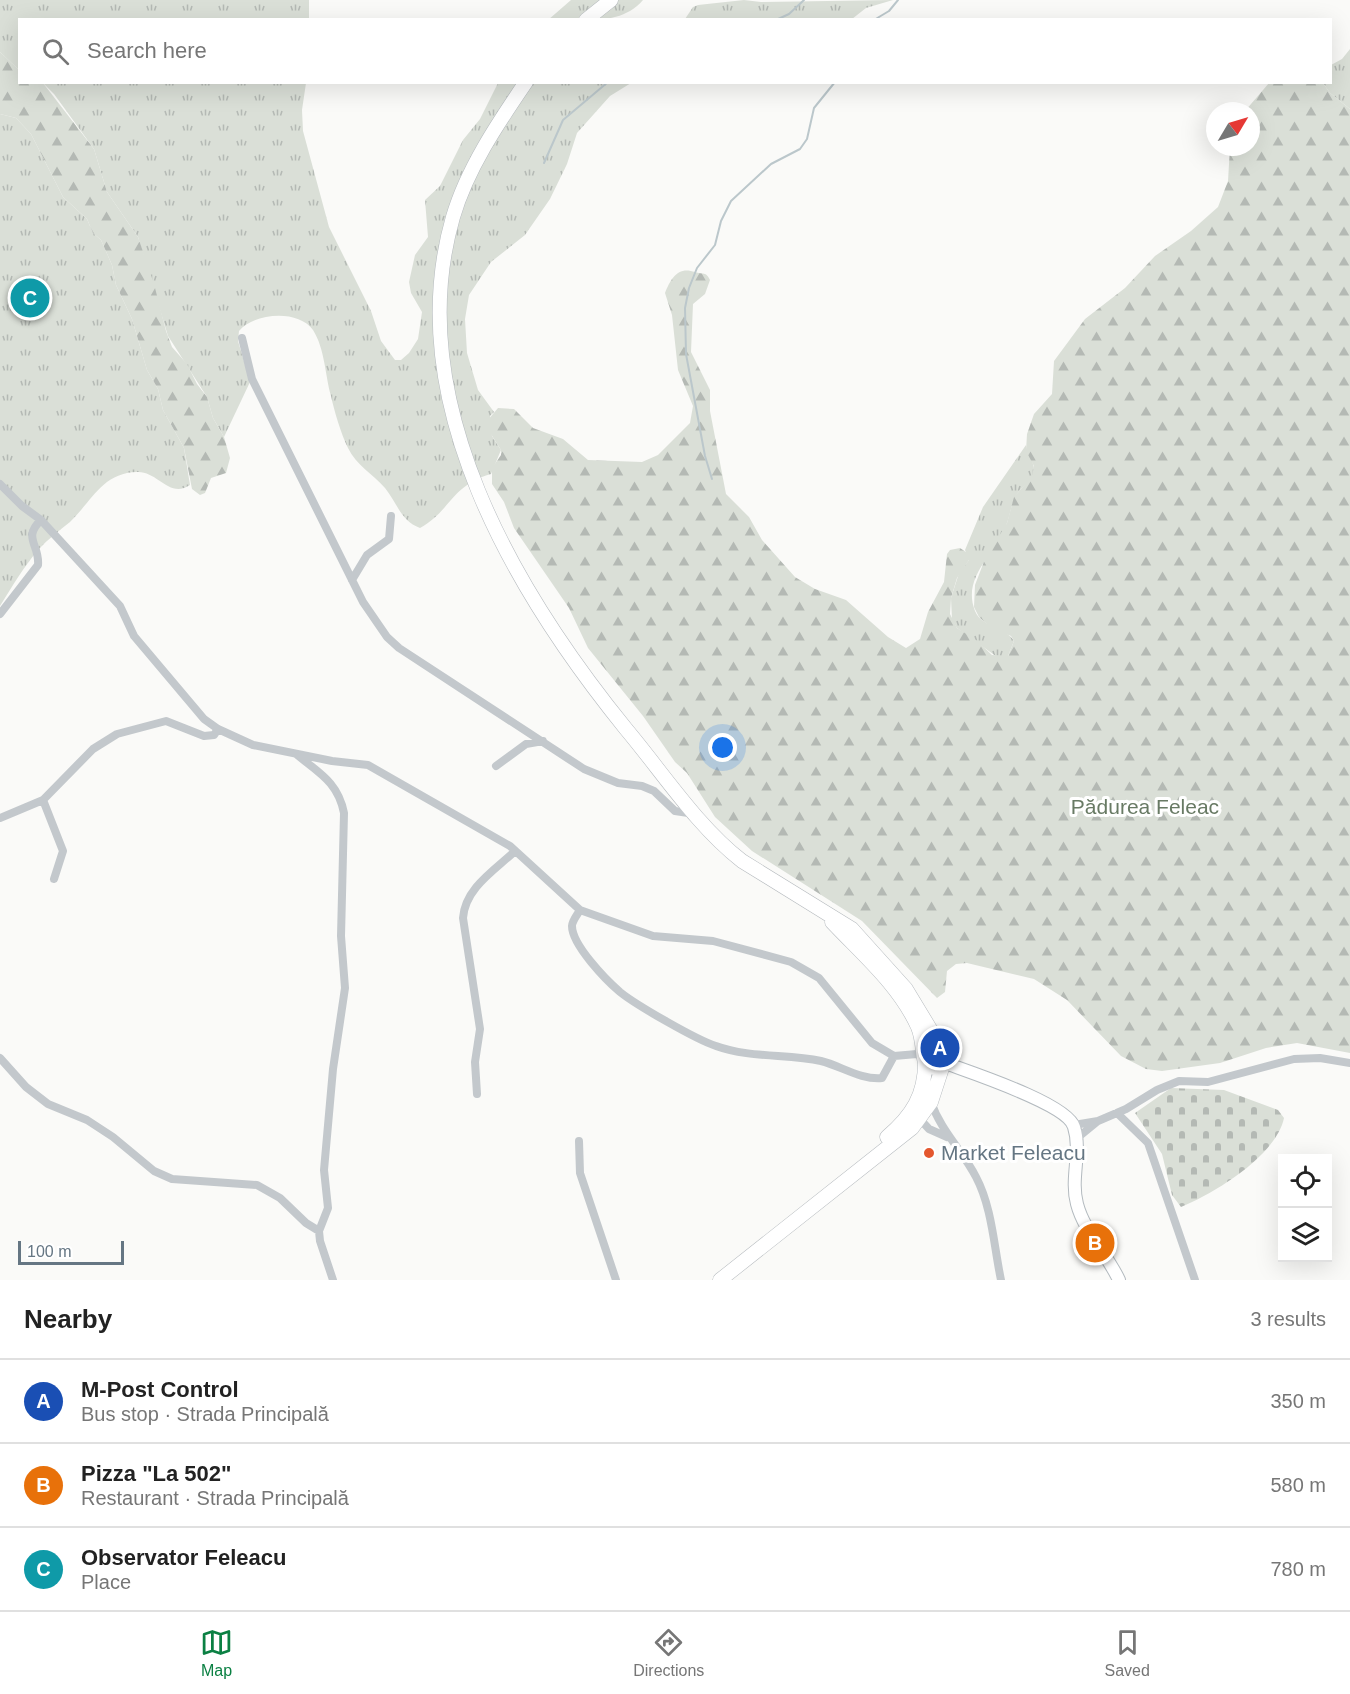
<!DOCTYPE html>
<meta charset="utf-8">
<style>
body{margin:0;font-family:Helvetica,sans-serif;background:#f6f6f6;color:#222}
.controls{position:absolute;right:18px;bottom:18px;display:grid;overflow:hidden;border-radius:0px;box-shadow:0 6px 24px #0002}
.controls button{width:54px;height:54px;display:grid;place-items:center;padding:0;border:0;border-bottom:2px solid #e0e0e0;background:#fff;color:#222;font:30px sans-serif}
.compass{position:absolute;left:1206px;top:102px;width:54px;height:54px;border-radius:50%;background:#fff;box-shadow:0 6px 24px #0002;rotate:52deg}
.scale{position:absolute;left:18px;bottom:15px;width:106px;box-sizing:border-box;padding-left:6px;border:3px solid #657683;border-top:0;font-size:16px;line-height:21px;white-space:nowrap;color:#657683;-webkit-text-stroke:4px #fff;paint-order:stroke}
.you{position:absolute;left:723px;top:748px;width:21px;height:21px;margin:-15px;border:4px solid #fff;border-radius:50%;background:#1a73e8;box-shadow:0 0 0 9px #1a73e833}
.badge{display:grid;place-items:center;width:39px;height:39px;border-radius:50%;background:#0b8043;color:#fff;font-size:20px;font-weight:700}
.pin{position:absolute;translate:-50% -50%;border:3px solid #fff;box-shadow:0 2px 6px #0006}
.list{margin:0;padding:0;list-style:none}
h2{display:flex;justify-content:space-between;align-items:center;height:78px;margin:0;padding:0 24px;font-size:26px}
h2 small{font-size:20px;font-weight:400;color:#767676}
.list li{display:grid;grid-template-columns:39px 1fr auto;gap:18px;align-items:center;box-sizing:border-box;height:84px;padding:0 24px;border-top:2px solid #e0e0e0}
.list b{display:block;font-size:22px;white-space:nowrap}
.list p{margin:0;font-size:20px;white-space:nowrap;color:#767676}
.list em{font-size:20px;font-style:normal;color:#767676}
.icon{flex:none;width:33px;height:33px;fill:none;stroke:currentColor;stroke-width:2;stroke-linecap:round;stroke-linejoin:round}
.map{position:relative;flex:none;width:1350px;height:1280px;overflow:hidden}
.search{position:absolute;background:#fff;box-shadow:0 6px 24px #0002;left:18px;right:18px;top:18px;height:66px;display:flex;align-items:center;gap:15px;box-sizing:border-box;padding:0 21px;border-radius:0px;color:#767676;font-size:22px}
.sheet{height:330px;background:#fff}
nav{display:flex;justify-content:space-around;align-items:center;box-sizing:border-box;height:84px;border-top:2px solid #e0e0e0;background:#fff;font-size:16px;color:#767676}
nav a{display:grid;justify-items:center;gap:3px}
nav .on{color:#0b8043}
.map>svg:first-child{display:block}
</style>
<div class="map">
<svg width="1350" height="1280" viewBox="0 0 1350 1280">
<defs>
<pattern id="grass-tufts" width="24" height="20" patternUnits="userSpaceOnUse" patternTransform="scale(1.5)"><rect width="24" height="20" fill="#dadfd7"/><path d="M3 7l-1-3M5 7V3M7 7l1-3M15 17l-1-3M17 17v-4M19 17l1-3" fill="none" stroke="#b4b9b4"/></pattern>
<pattern id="forest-firs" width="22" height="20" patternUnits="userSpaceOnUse" patternTransform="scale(1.5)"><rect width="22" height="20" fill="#dadfd7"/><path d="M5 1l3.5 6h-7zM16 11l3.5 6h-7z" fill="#b4b9b4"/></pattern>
<pattern id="cemetery-stones" width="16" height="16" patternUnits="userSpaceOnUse" patternTransform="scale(1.5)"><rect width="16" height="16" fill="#dadfd7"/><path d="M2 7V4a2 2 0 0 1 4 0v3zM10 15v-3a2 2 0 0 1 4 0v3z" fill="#b4b9b4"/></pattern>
</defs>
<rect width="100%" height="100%" fill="#fafaf8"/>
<path fill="url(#grass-tufts)" d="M0,0H309V19L20,20L19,70L0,52Z
M571,0H643C620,27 581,19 548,20Z
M744,0L761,2L893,0L866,8L852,19H685L693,7L698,5Z
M1350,49V109L1330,93L1323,83L1330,82L1331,65L1342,59Z
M43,83H306L302,110L303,131L329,227L371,311L381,341L395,360H401L409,353L418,339L422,312L411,293L409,282L415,255L428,237L425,200L440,186L463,140L480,119L498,83H631L610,96L577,133L567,164L550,199L525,235L491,262L469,295L465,319L467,353L478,390L494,412L490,416L492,436L501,450L491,474C450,486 452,510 420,528C401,521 397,503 385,488C373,474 356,465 348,448C341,434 334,410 331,396C325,375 325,349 313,330C298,309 254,313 239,331L238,341L250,382L224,437L213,418L207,397L168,336L138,237L107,192L94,149L54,94Z
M0,114L16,118L31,134L63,197L87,219L93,233L101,240L112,265L116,285L132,319L147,370L158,389L163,410L184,448L190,485C169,499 158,471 137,472C102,473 92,501 70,522C59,531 48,539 39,549C24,566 12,587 0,606Z
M1026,445C1027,455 1035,462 1034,471C1033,481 1026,483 1021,489C1012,498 1011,512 1007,523C998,552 961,576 975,611C983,629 1006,627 1014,641L1008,656L997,657L957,628L952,620L951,598L959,573L969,560L965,550L983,507Z"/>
<path fill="url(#forest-firs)" d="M0,52L19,70L20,82L43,83L94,149L107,192L138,237L154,284L166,331L172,347L187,364L197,384L207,397L213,418L224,437L230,458L226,473L211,478L205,493L200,495L192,489L184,448L163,410L158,389L147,370L132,319L116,285L112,265L101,240L93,233L87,219L63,197L31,134L16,118L0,114Z
M1269,83H1323L1330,93L1350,109V1053L1297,1043L1266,1048L1220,1063L1162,1071L1146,1069L1121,1056L1067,1000L1034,979L967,963L956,964L947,971L945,992L937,998L862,921L752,851L715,817L687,773L675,762L643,716L588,648L569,608L514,528L504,502L492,484V468L501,455V450L489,431L487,421L498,408L514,409L533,428L563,439L588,460L642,462L658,455L690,423L693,406L678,370L672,315L665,293C671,278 678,266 695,272C703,275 706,271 710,280L705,294L693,304L691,352L710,390V411L726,494L749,517L762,540L795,577L815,589L846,600L888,637L906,648L920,639L928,612L944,582L947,554L950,550L960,548L969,554V560L957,578L951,598L950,614L957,628L976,640L992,655L1008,656L1014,641L1011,636L991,628L979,617L974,607L975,585L985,559L1007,523L1014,497L1032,476L1034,466L1026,451L1027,434L1034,414L1052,394L1054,361L1085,319L1125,288L1155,256L1191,231L1218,207L1228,181L1230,147H1251V111H1245Z"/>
<path fill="url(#cemetery-stones)" d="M1171,1088L1224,1090L1278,1110L1284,1118C1276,1156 1215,1193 1181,1207L1172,1195L1162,1154L1135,1113Z"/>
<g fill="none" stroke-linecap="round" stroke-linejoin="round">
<path stroke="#bbc7cb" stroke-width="2" d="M723,20H736
M776,20L789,14L804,0
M874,20L889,11L898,0
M544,163L563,120L608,82
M712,479L705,456L686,354L685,308L689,288L697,268L715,245L721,221L731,201L771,164L800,149L807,139L814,108L835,82"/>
<defs>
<path id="secondary" d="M945,1063C969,1072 1068,1104 1074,1127C1082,1152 1070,1178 1077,1204C1084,1231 1107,1254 1119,1280"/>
<path id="primary" d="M586,20L611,0
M526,82C498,123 467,169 453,217C400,400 515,592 626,729C663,773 697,826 742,861L852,929L906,989L941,1047
M832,922C862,954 899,985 918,1027C923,1039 922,1051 925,1063L934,1068L945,1063L946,1053L941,1047L932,1045L925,1051
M887,1137C912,1116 925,1095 925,1063
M720,1280L912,1128L931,1102L943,1065"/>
</defs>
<use href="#secondary" stroke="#b3babf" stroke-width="14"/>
<use href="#primary" stroke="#b5babe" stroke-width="15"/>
<path stroke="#c3c8cc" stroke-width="8" d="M242,338L252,379L363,602L387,637L399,648L584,769L618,783L642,786L654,791L675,811L695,814
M0,484L22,506L41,520L120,606L134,636L204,719L218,729L253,745L332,761L368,765L510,846L580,910L653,936L713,941L791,962L819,978L872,1043L894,1056L917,1054L924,1058
M352,580L367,555L389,539L391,516
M0,614L38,565C40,545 22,538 41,520
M296,754C319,773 338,782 344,813L341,936L345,988L333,1069L324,1170L328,1208L319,1231L320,1241L333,1280
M496,766L526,744L543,741
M43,800L63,851L54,879
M0,818L43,800L93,749L117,734L166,721L204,736L214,735L218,729
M580,910C577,915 572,921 572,926C572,945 606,980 620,992C636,1005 697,1040 716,1046C749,1058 787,1054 821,1061C841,1066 861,1080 882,1078L894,1056
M0,1058L26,1087L48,1104L87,1120L113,1137L154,1171L172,1179L257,1185L280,1198L306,1223L319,1231
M477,1094L475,1062L480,1029L463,918C465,888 495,870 515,851
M931,1102C941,1131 962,1150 976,1177C992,1207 994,1247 1001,1280
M1117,1113L1148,1143L1195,1280
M917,1116L929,1129L947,1137
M1074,1125L1098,1121L1126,1109L1157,1090L1179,1081L1208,1082L1294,1059L1320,1058L1350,1063
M1076,1139L1098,1121
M579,1141L580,1173L616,1280"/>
<use href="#secondary" stroke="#fff" stroke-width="12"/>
<use href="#primary" stroke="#fff" stroke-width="14"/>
</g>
<circle fill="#e4572e" stroke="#fff" stroke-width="2" cx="929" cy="1153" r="6"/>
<g text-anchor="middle" stroke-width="6" stroke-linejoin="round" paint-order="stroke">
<g font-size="21" fill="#687a64" stroke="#fff">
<text x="1145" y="814">Pădurea Feleac</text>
</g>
<g font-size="21" fill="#657683" stroke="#fff" text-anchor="start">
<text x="941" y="1160">Market Feleacu</text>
</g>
</g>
</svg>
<div class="controls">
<button><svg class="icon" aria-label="locate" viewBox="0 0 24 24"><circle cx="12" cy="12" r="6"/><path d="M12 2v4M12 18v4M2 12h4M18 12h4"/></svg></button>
<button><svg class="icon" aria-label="layers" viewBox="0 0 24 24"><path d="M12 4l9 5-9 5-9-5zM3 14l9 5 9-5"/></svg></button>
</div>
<svg class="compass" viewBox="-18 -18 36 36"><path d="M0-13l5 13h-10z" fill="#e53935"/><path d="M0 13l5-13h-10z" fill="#767676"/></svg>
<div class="scale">100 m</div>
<div class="you"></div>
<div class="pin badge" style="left:940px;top:1048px;background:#1a4fb4">A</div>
<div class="pin badge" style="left:1095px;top:1243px;background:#e8710a">B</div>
<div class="pin badge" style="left:30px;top:298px;background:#0f9aa8">C</div>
<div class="search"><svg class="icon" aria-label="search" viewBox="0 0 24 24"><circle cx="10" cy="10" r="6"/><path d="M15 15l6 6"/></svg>Search here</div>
</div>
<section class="sheet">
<h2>Nearby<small>3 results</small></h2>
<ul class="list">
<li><span class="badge" style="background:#1a4fb4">A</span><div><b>M-Post Control</b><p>Bus stop · Strada Principală</p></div><em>350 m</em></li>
<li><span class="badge" style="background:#e8710a">B</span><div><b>Pizza &quot;La 502&quot;</b><p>Restaurant · Strada Principală</p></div><em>580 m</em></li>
<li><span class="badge" style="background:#0f9aa8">C</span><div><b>Observator Feleacu</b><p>Place</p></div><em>780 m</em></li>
</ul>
</section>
<nav>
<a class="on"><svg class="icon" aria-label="map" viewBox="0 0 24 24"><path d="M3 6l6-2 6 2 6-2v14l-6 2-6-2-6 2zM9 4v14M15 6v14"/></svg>Map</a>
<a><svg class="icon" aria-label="directions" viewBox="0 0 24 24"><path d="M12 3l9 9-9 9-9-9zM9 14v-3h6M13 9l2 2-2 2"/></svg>Directions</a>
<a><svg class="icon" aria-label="saved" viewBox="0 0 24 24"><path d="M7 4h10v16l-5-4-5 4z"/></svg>Saved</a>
</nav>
